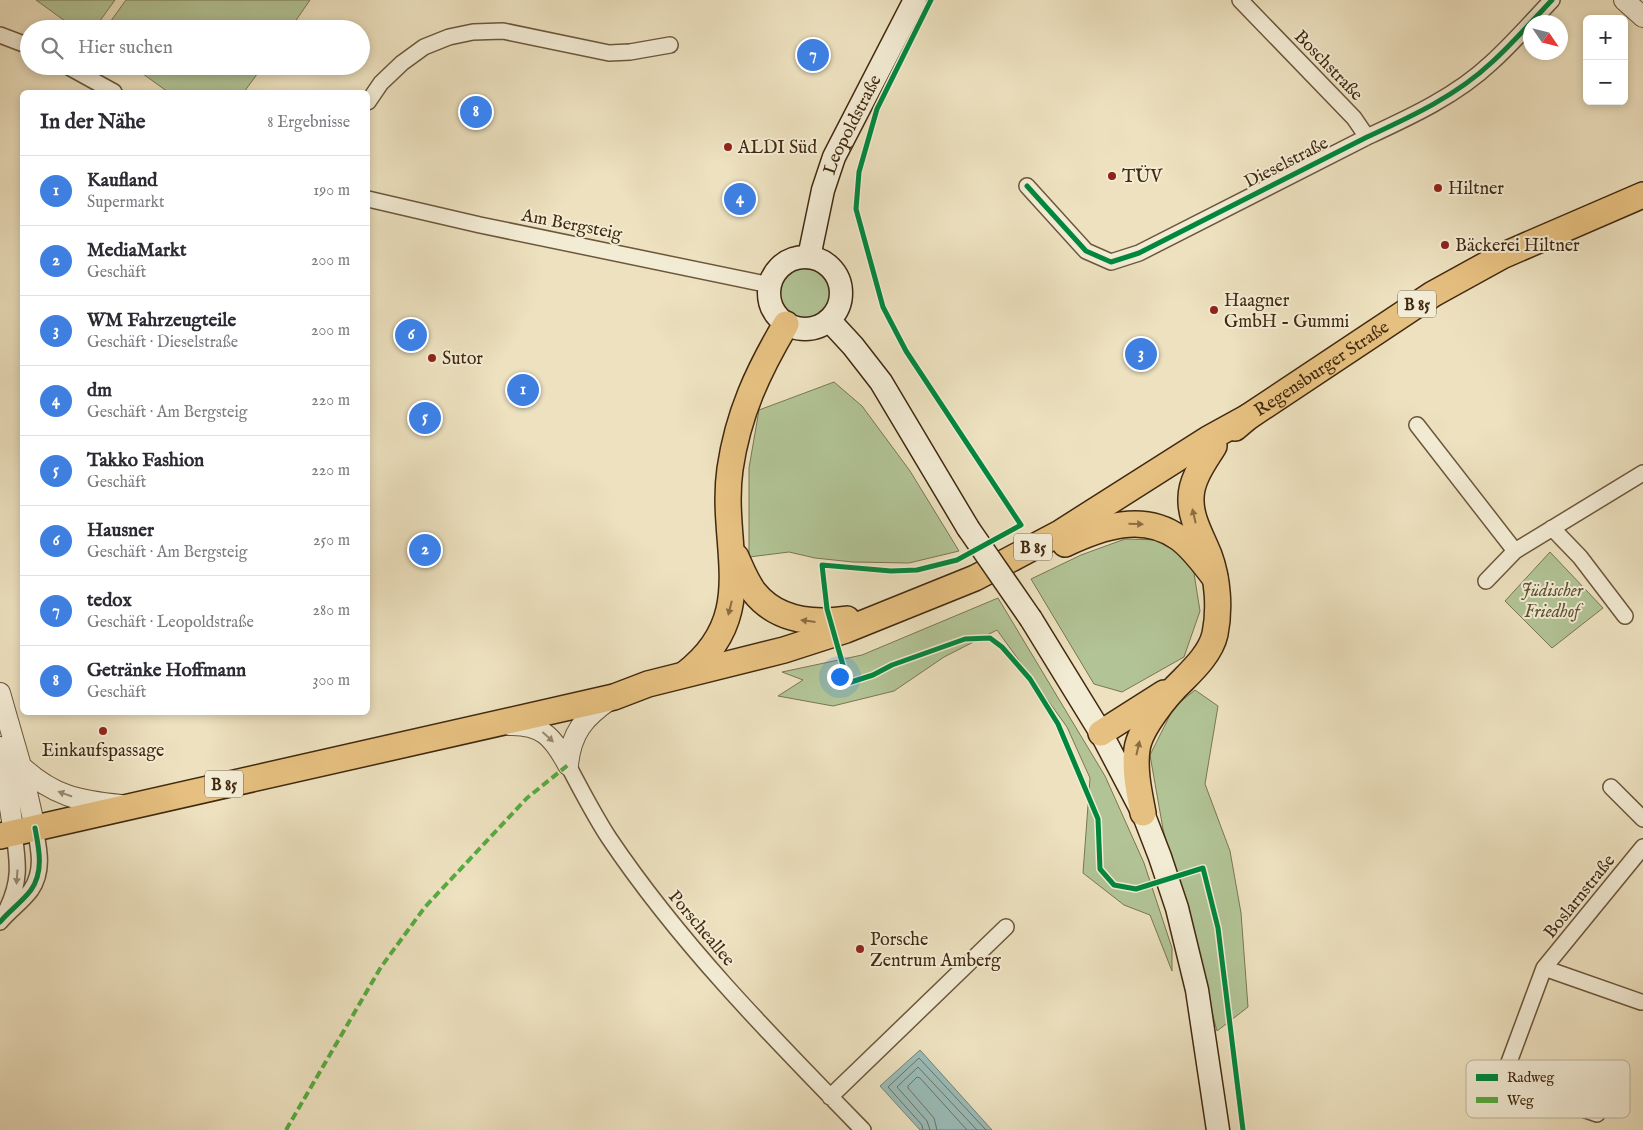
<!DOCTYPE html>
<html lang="de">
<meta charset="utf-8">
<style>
body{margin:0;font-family:"IM FELL English",serif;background:#f7f7f7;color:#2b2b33}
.controls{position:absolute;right:15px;top:15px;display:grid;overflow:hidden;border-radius:8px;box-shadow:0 2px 8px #0003}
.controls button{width:45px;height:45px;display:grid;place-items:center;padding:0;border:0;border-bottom:1px solid #e1e1e2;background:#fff;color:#2b2b33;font:25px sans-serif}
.compass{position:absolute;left:1523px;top:15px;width:45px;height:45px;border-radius:50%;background:#fff;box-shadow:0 2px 8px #0003;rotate:125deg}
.you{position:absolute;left:839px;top:676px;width:18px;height:18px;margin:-12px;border:4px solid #fff;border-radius:50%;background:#1a73e8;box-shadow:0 0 0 8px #1a73e833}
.badge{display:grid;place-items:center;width:32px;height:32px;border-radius:50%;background:#7c3aed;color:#fff;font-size:16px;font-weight:700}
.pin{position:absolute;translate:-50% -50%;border:2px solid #fff;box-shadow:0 1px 5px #0006}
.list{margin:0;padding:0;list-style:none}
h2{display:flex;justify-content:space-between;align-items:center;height:65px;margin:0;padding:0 20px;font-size:21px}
h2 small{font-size:16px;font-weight:400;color:#7c7c81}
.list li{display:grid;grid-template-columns:32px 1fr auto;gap:15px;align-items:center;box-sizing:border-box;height:70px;padding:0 20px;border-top:1px solid #e1e1e2}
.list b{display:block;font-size:19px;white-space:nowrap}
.list p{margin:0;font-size:16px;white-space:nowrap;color:#7c7c81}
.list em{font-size:16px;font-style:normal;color:#7c7c81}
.icon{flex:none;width:28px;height:28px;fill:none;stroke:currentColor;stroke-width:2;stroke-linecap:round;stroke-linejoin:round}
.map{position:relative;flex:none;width:1643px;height:1130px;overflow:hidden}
.search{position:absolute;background:#fff;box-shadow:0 2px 8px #0003;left:20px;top:20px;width:350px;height:55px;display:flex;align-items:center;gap:12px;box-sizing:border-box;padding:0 18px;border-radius:28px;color:#7c7c81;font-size:19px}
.panel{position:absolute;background:#fff;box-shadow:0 2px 8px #0003;left:20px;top:90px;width:350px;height:625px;border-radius:8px}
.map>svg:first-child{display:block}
</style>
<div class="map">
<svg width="1643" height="1130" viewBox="0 0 1643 1130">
<rect width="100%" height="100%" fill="#ede1bf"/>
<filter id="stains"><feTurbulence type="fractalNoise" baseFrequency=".004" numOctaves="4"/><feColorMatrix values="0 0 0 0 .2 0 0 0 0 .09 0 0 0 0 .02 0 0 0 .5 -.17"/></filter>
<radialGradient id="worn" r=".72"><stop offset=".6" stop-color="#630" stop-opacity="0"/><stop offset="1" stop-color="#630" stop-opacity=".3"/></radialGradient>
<path fill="#b2c496" stroke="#7a7652" d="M36,0H115L94,29H76Z
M126,0H310L290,29H105Z
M132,66H263L244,92H168Z
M778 295a27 27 0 1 1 54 0a27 27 0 1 1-54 0Z
M834,382L862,406L910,471L959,551L909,563L853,562L815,558L789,552L749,557V468L759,410Z
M1125,539L1163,540L1193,567L1200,611L1184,657L1122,692L1094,684L1031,579L1081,555Z
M1550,552L1603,608L1552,648L1505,601Z
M998,598L1105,776L1144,863L1172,948V971L1150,915L1124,905L1083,873L1090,778L1067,727L997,630L944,657L894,691L833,706L778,696L803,680L782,672L862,655Z
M1195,690L1218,706L1205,784L1230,851L1241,913L1248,1007L1217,1031L1163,829L1150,755L1174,707Z"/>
<path fill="#9abcb8" stroke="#768174" d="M920,1050L992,1130H920L880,1086Z"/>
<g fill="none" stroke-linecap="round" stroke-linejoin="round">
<path stroke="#6e7264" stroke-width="1" d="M923,1130L922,1125L888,1087L919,1058L986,1130
M930,1130L927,1121L897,1087L918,1067L977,1130
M937,1130L934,1118L908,1088V1086L917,1077L920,1078L967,1130"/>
<defs>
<path id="minor" d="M1240,0L1354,118L1367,137
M0,35L29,46
M67,66L114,92
M368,102L381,83L402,63L424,47L449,37L473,32L503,31L609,53L630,52L670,45
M1027,186L1086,251L1111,262L1139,253L1367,137C1410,117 1456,96 1491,63C1512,44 1532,21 1552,0
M368,199L480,225L770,285
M1417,425L1515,551
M1552,528L1580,557L1625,616
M1486,581L1515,551L1643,473
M568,765C581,790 594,815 609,838C681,945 773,1038 863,1130
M1611,787L1643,819
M7,909C21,880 18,863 14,833
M0,922C9,911 22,902 31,890C44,871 39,849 35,828
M1544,968L1641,1002
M830,1097L1006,927
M1597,1114L1502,1081L1544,968L1643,847"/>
<path id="tertiary" d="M1624,0L1643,17
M0,693L21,766L35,828
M509,725C542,724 553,737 568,765
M0,747L14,833
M568,765C571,733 584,717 611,699
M21,766C53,796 79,801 121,805"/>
<g id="secondary">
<path id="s1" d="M809,257L823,190L834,157L915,0"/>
<circle cx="805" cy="293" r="36"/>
<path d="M829,320L853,346L881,382L968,528"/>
<path d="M1031,619L1101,733L1143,813L1160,857L1177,908L1197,990L1218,1130"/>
</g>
<g id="primary">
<path id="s2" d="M1235,428L1248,417L1433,294L1502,256L1643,195"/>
<path d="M1065,544C1101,527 1143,512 1179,538C1193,548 1204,564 1215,578"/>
<path d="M736,557C741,568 746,581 754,592C777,621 813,624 847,619"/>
<path d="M685,674C762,615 719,547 730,469C738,414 758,371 786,324"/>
<path d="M1101,733L1164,693"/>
<path d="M1143,813C1139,792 1134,770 1137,749C1140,728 1167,695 1183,680C1195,668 1211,652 1215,634C1220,609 1218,579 1209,555C1202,537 1190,518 1191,498C1191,479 1205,461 1214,446"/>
<path d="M0,836L614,697L648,684L784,650L846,630L975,578L1060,533L1208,439L1248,417"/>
</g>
</defs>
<use href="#minor" stroke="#6c573b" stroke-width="18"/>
<use href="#tertiary" stroke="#6c573b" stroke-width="22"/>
<use href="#secondary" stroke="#41290f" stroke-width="25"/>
<use href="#primary" stroke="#41290f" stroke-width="28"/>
<use href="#minor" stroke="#f3ecd5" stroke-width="15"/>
<use href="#tertiary" stroke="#f3ecd5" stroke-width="20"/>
<use href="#secondary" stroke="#f3ecd5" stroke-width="22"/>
<use href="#primary" stroke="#e6c080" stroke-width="25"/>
<defs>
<path id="secondary-bridge" d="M968,528L1031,619"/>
</defs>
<use href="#secondary-bridge" stroke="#41290f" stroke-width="25" stroke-linecap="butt"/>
<use href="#secondary-bridge" stroke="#f3ecd5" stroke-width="22"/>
<path stroke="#56ab41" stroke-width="4" stroke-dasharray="8 4" stroke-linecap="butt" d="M286,1130L381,967L425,907L527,798L568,765"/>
<defs>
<path id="cycleway" d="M931,0L877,109L859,172L856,209L883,307L906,351L1021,525L957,560L917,570L891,571L822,565L827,609L848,683L873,675L892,665L965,639L990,638L1002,647L1030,679L1058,724L1098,819L1100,869L1114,885L1136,889L1203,868L1218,928L1243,1130
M1027,186L1086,251L1111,262L1139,253L1367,137C1410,117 1456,96 1491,63C1512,44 1532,21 1552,0
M0,922C9,911 22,902 31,890C44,871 39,849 35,828"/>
</defs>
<use href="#cycleway" stroke="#f3ecd5" stroke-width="8"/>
<use href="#cycleway" stroke="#00873e" stroke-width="5"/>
</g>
<defs><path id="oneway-solid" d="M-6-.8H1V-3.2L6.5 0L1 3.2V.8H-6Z" transform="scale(1.25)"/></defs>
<g fill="#8b6d42">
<use href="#oneway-solid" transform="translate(1194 516) rotate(-103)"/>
<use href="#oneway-solid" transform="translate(1136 524) rotate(1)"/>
<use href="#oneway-solid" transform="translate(730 608) rotate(104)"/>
<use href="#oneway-solid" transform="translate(808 621) rotate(-173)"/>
<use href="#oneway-solid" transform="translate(1138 748) rotate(-77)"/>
</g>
<g fill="#9a8a72">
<use href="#oneway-solid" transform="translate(548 737) rotate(42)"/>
<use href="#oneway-solid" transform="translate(65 794) rotate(-161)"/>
<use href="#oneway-solid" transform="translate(17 877) rotate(94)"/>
</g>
<g fill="#8f2418" stroke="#f3ecd5" stroke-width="2">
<circle cx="728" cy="147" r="5"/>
<circle cx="1112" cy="176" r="5"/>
<circle cx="1438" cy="188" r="5"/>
<circle cx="1445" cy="245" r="5"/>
<circle cx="1214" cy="310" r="5"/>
<circle cx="432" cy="358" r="5"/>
<circle cx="103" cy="731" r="5"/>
<circle cx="860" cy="949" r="5"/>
</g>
<g text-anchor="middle" stroke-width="4" stroke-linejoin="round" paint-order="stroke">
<g fill="#f3ecd5" stroke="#76644a" stroke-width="1">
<rect x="1398" y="290.5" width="38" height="27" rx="4"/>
<rect x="1014" y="533.5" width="38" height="27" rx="4"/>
<rect x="205" y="770.5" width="38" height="27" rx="4"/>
</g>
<g font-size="16" font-weight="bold" fill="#41290f">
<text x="1417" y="310">B 85</text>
<text x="1033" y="553">B 85</text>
<text x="224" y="790">B 85</text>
</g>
<g font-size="18" fill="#41290f" stroke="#f3ecd5">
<text transform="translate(1329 65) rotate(46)" y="6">Boschstraße</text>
<text dy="6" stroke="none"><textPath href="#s1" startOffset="140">Leopoldstraße</textPath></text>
<text transform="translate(1286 162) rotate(-27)" y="6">Dieselstraße</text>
<text transform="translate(572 224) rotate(11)" y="6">Am Bergsteig</text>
<text dy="6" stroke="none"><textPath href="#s2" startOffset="105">Regensburger Straße</textPath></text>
<text transform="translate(1579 896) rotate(-51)" y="6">Boslarnstraße</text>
<text transform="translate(702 928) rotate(50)" y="6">Porscheallee</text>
</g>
<g font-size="18" fill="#41290f" stroke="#f3ecd5" text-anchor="start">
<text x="738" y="153">ALDI Süd</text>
<text x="1122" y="182">TÜV</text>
<text x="1448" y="194">Hiltner</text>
<text x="1455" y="251">Bäckerei Hiltner</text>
<text x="1224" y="306">Haagner<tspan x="1224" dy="21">GmbH - Gummi</tspan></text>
<text x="442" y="364">Sutor</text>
<text x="103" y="756" text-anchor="middle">Einkaufspassage</text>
<text x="870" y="945">Porsche<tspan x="870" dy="21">Zentrum Amberg</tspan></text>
</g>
<g font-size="18" font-style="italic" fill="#5d5031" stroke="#f3ecd5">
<text x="1552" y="596">Jüdischer<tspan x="1552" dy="21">Friedhof</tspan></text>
</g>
</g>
<rect x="1466" y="1060" width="164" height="58" rx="8" fill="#f3ecd5" stroke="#beb29a" stroke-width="1"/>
<rect x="1476" y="1074" width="22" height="7" fill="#00873e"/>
<rect x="1476" y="1097" width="22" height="6" fill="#56ab41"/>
<g font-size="14" fill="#41290f">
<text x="1507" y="1082">Radweg</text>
<text x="1507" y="1105">Weg</text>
</g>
<rect width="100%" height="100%" filter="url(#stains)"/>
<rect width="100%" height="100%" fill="url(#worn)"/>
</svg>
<div class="controls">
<button>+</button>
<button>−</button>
</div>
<svg class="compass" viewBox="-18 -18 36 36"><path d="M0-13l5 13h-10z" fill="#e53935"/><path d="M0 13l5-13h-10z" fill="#7c7c81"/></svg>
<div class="you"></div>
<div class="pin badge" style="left:523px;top:390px;background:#3f7fe0">1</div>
<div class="pin badge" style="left:425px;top:550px;background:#3f7fe0">2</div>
<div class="pin badge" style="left:1141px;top:354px;background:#3f7fe0">3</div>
<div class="pin badge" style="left:740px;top:199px;background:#3f7fe0">4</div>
<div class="pin badge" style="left:425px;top:418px;background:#3f7fe0">5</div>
<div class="pin badge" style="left:411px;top:335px;background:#3f7fe0">6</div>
<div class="pin badge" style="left:813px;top:55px;background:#3f7fe0">7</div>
<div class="pin badge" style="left:476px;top:112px;background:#3f7fe0">8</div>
<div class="search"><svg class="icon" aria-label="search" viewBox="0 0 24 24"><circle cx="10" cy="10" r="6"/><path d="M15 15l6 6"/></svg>Hier suchen</div>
<section class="panel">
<h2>In der Nähe<small>8 Ergebnisse</small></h2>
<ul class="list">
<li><span class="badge" style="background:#3f7fe0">1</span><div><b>Kaufland</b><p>Supermarkt</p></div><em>190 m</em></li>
<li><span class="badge" style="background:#3f7fe0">2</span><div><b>MediaMarkt</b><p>Geschäft</p></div><em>200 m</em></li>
<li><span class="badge" style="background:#3f7fe0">3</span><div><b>WM Fahrzeugteile</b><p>Geschäft · Dieselstraße</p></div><em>200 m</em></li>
<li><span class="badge" style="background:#3f7fe0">4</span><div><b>dm</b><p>Geschäft · Am Bergsteig</p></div><em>220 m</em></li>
<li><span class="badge" style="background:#3f7fe0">5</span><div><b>Takko Fashion</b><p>Geschäft</p></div><em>220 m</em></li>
<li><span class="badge" style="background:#3f7fe0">6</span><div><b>Hausner</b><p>Geschäft · Am Bergsteig</p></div><em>250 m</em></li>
<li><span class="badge" style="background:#3f7fe0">7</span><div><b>tedox</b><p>Geschäft · Leopoldstraße</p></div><em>280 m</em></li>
<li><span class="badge" style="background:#3f7fe0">8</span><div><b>Getränke Hoffmann</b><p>Geschäft</p></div><em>300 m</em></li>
</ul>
</section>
</div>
